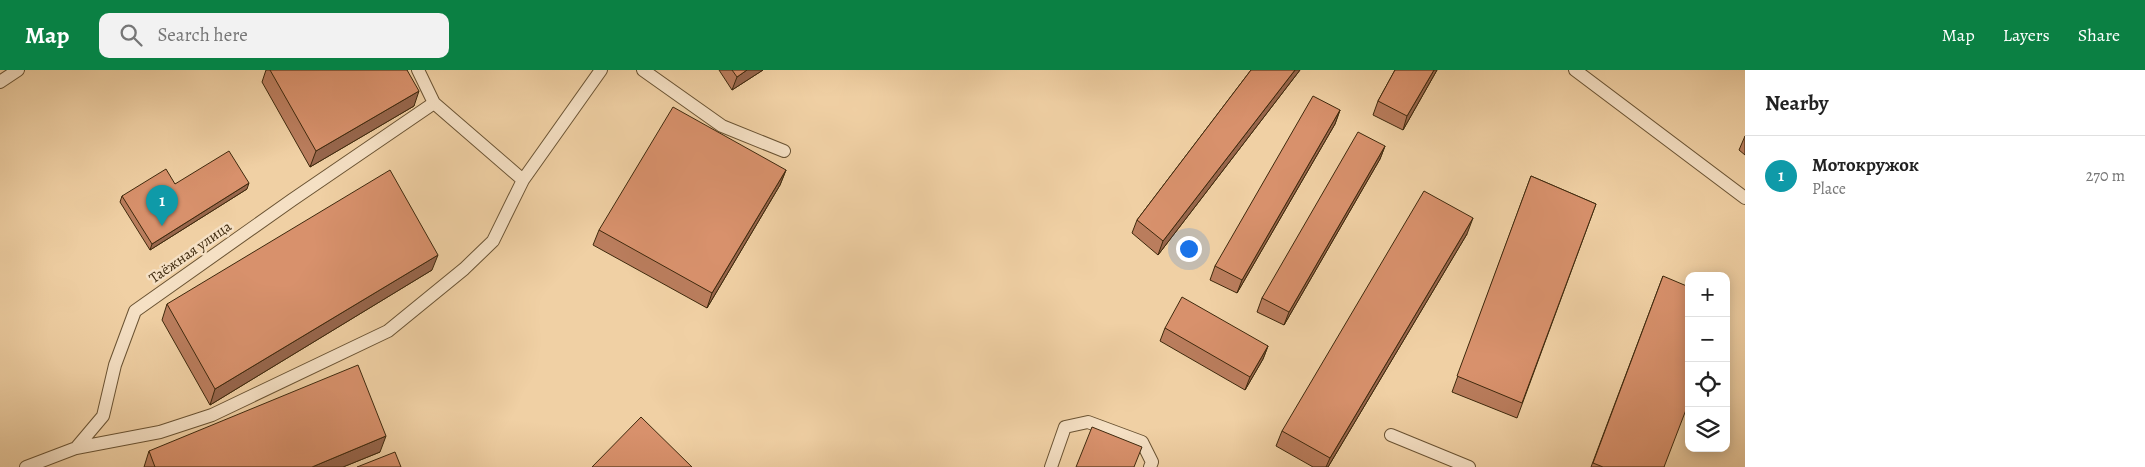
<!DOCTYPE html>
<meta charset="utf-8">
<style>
body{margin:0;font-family:Alegreya,serif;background:#f2f2f2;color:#222}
.controls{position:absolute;right:15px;bottom:15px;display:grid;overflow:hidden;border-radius:10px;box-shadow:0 2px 12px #0003}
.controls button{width:45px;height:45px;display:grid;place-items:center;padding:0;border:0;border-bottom:1px solid #e0e0e0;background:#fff;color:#222;font:25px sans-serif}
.you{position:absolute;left:1188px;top:178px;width:18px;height:18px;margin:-12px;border:4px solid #fff;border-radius:50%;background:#1a73e8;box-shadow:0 0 0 8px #1a73e833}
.badge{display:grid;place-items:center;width:32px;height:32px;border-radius:50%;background:#0b8043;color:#fff;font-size:16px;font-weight:700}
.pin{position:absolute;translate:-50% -41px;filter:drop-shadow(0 1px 2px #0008)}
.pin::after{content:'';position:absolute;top:26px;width:18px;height:15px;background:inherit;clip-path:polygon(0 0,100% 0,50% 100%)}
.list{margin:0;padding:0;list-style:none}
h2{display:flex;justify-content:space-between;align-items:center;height:65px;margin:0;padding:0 20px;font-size:21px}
h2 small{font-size:16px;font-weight:400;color:#767676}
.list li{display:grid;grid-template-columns:32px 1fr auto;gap:15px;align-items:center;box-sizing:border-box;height:80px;padding:0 20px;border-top:1px solid #e0e0e0}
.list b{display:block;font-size:19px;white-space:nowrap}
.list p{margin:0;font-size:16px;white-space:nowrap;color:#767676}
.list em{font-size:16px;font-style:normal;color:#767676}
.icon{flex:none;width:28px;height:28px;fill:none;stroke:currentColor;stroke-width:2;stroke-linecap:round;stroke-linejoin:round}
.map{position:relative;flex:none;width:1745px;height:397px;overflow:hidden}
header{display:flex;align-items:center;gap:30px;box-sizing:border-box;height:70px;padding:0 25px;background:#0b8043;color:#fff}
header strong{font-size:24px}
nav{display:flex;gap:28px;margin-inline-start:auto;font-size:18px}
.search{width:350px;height:45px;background:#f2f2f2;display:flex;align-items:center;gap:12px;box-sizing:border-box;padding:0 18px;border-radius:10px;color:#767676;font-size:19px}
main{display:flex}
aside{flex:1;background:#fff}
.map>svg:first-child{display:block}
</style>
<header>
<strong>Map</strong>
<div class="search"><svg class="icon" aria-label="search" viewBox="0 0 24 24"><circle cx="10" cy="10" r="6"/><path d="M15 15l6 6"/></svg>Search here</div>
<nav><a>Map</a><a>Layers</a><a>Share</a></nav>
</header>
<main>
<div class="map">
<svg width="1745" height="397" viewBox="0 0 1745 397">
<rect width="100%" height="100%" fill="#f0d0a4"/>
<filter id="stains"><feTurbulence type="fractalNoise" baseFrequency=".004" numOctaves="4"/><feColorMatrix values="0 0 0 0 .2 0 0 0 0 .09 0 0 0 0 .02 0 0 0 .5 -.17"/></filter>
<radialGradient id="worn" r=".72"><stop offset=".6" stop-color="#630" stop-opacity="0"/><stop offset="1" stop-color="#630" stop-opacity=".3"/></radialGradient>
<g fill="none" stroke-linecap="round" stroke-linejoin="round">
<defs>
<path id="service" d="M418,0L434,33L523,110
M643,0L722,56L784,81
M1575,0L1745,128
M0,12L18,0
M1391,365L1469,397
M76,378L160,362L212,345L388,261L464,199L493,171L523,110L601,0
M26,397L76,378L103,346L115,295L135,241L292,130L434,33
M1051,397L1065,357L1088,352L1142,372L1152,392L1150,397"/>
</defs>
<use href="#service" stroke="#6a5333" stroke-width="14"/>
<use href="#service" stroke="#f5e0c4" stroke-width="12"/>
</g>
<path fill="#ba7d5d" stroke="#3e290d" d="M266,0H407L414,36L310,97L262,12Z
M719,0H763L732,20Z
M1251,0H1300L1158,185L1132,163L1137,150Z
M1395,0H1437L1403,60L1373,45L1378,31Z
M1340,40L1335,54L1237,223L1210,210L1215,196Z
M1745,66V85L1739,80Z
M1385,76L1380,89L1284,255L1257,242L1262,228Z
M786,100L780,115L707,238L593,175L599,160Z
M1531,106L1596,134L1517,348L1452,322Z
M175,114L247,119L150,180L120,132L122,126Z
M1467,164L1328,397H1313L1276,376L1282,361Z
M432,200L210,335L162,250L167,234Z
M1663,206L1664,397H1591Z
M1165,258L1268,276L1263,289L1245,320L1160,271Z
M149,381L380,382L343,397H144Z"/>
<path fill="#97664c" stroke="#3e290d" d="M747,0H763L732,20L737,7Z
M1295,0H1300L1158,185L1163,171Z
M1434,0H1437L1403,60L1407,46Z
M419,21L414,36L310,97L316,81Z
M1340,40L1335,54L1237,223L1242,210Z
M1385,76L1380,89L1284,255L1289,242Z
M786,100L780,115L707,238L712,223Z
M249,113L247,119L150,180L152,174Z
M1473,148L1467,164L1328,397H1326L1330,388Z
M438,185L432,200L210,335L215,319Z
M1268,276L1263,289L1245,320L1250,307Z
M386,366L380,382L343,397H312Z"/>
<path fill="#d8916c" stroke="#3e290d" d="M270,0H407L419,21L316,81Z
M732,0H747L737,7Z
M1251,0H1295L1163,171L1137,150Z
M1395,0H1434L1407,46L1378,31Z
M1313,26L1340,40L1242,210L1215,196Z
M673,37L786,100L712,223L599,160Z
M1358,62L1385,76L1289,242L1262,228Z
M229,81L249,113L152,174L122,126L166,99L175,114Z
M390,100L438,185L215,319L167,234Z
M1531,106L1596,134L1522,333L1457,306Z
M1424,121L1473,148L1330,388L1282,361Z
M1663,206L1689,217V332L1664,397H1603L1593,393Z
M1182,227L1268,276L1250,307L1165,258Z
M358,295L386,366L312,397H155L149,381Z
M641,347L692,397H592Z
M1092,357L1142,377L1134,397H1076Z
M395,382L401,397H357Z"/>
<g text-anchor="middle" stroke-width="5" stroke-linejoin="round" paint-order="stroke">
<g font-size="15" fill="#3e290d" stroke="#f5e0c4">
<text transform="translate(190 182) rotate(-35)" y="5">Таёжная улица</text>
</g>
</g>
<rect width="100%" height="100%" filter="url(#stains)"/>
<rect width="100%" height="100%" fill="url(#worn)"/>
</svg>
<div class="controls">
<button>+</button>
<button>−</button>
<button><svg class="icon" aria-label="locate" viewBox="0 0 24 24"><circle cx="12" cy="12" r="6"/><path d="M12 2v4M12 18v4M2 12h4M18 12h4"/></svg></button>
<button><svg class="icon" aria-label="layers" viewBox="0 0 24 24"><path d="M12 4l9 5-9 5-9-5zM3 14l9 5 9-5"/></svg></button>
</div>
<div class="you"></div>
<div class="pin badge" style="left:162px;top:156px;background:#0f9aa8">1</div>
</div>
<aside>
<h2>Nearby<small></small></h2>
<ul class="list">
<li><span class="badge" style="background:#0f9aa8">1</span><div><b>Мотокружок</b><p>Place</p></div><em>270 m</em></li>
</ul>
</aside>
</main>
